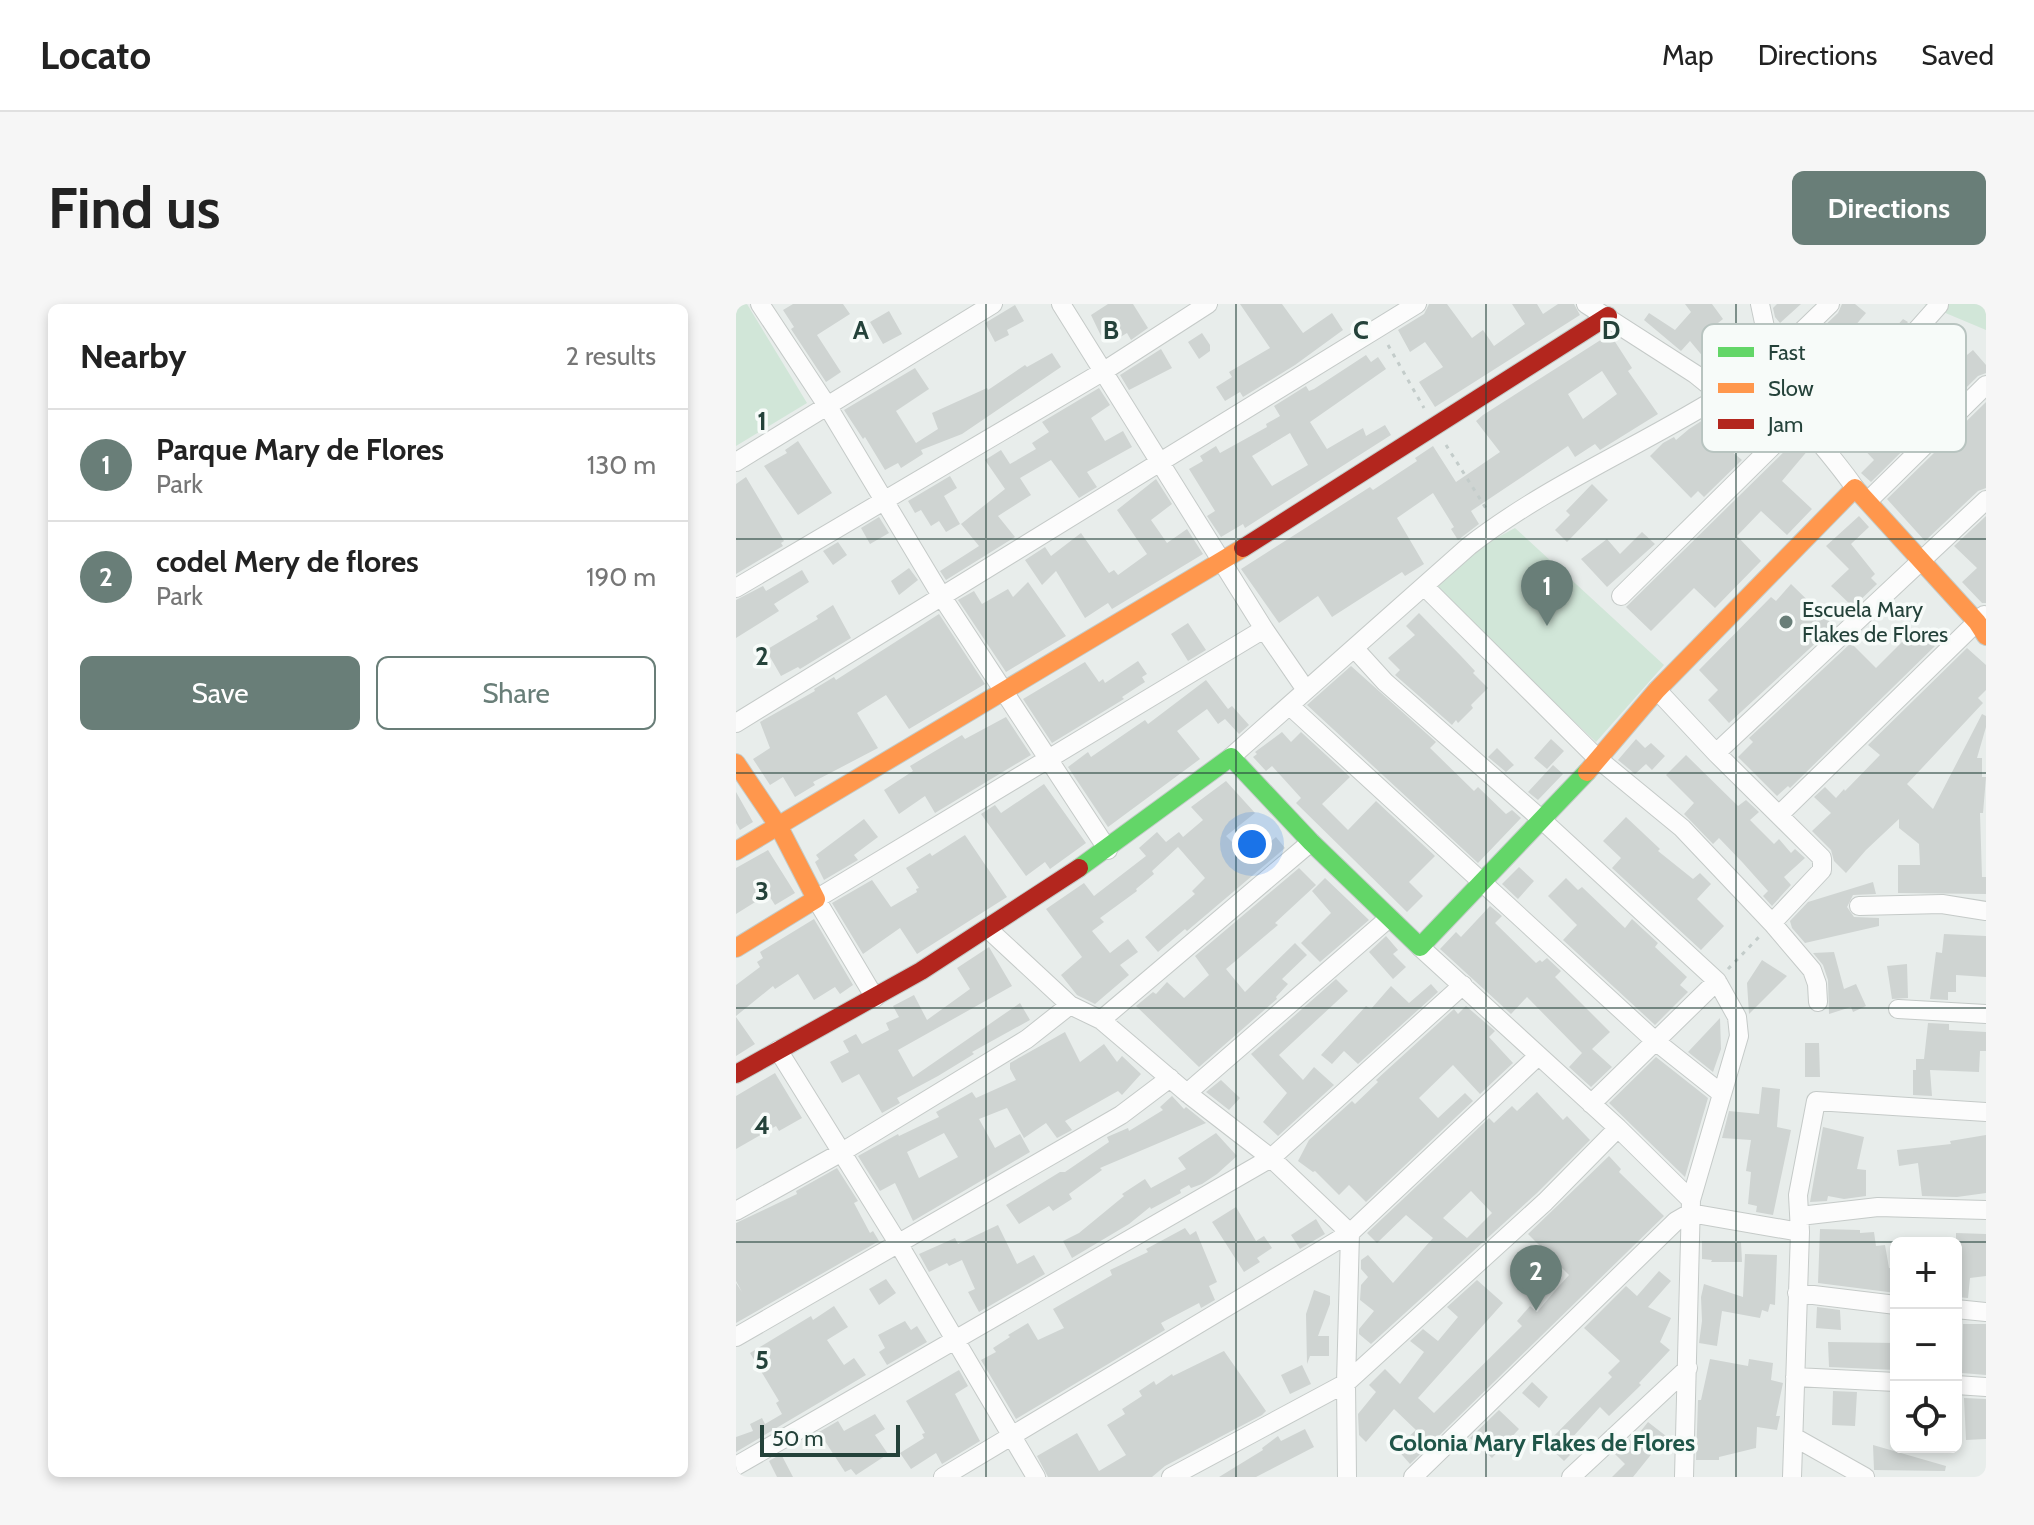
<!DOCTYPE html>
<meta charset="utf-8">
<style>
body{margin:0;font-family:Cabin,sans-serif;background:#f6f6f6;color:#222}
.controls{position:absolute;right:24px;bottom:24px;display:grid;overflow:hidden;border-radius:12px;box-shadow:0 4px 12px #0003}
.controls button{width:72px;height:72px;display:grid;place-items:center;padding:0;border:0;border-bottom:2px solid #e0e0e0;background:#fff;color:#222;font:40px sans-serif}
.scale{position:absolute;left:24px;bottom:20px;width:140px;box-sizing:border-box;padding-left:8px;border:4px solid #24423a;border-top:0;font-size:22px;line-height:28px;white-space:nowrap;color:#24423a;-webkit-text-stroke:6px #f7fbf9;paint-order:stroke}
.you{position:absolute;left:516px;top:540px;width:28px;height:28px;margin:-20px;border:6px solid #fff;border-radius:50%;background:#1a73e8;box-shadow:0 0 0 12px #1a73e833}
.badge{display:grid;place-items:center;width:52px;height:52px;border-radius:50%;background:#697e78;color:#fff;font-size:26px;font-weight:700}
.pin{position:absolute;translate:-50% -66px;filter:drop-shadow(0 2px 4px #0008)}
.pin::after{content:'';position:absolute;top:42px;width:28px;height:24px;background:inherit;clip-path:polygon(0 0,100% 0,50% 100%)}
.list{margin:0;padding:0;list-style:none}
h2{display:flex;justify-content:space-between;align-items:center;height:104px;margin:0;padding:0 32px;font-size:34px}
h2 small{font-size:26px;font-weight:400;color:#767676}
.list li{display:grid;grid-template-columns:52px 1fr auto;gap:24px;align-items:center;box-sizing:border-box;height:112px;padding:0 32px;border-top:2px solid #e0e0e0}
.list b{display:block;font-size:30px;white-space:nowrap}
.list p{margin:0;font-size:26px;white-space:nowrap;color:#767676}
.list em{font-size:26px;font-style:normal;color:#767676}
.actions{display:flex;gap:16px;padding:24px 32px}
.actions a{flex:1;padding:18px 0;border:2px solid #697e78;border-radius:12px;text-align:center;font-size:28px;color:#697e78}
.actions .main{background:#697e78;color:#fff}
.icon{flex:none;width:44px;height:44px;fill:none;stroke:currentColor;stroke-width:2;stroke-linecap:round;stroke-linejoin:round}
.map{position:relative;flex:none;width:1250px;height:1173px;overflow:hidden;border-radius:12px}
header{display:flex;align-items:center;gap:48px;box-sizing:border-box;height:112px;padding:0 40px;background:#fff;border-bottom:2px solid #e0e0e0}
header strong{font-size:38px}
nav{display:flex;gap:44px;margin-inline-start:auto;font-size:28px}
.intro{display:flex;align-items:center;justify-content:space-between;box-sizing:border-box;height:192px;padding:0 48px}
h1{margin:0;font-size:56px}
.button{padding:20px 36px;border-radius:12px;background:#697e78;color:#fff;font-size:28px;font-weight:700}
main{display:flex;gap:48px;padding:0 48px}
aside{flex:1;background:#fff;border-radius:12px;box-shadow:0 4px 12px #0003}
.map>svg:first-child{display:block}
</style>
<header>
<strong>Locato</strong>
<nav><a>Map</a><a>Directions</a><a>Saved</a></nav>
</header>
<div class="intro"><h1>Find us</h1><a class="button">Directions</a></div>
<main>
<aside>
<h2>Nearby<small>2 results</small></h2>
<ul class="list">
<li><span class="badge">1</span><div><b>Parque Mary de Flores</b><p>Park</p></div><em>130 m</em></li>
<li><span class="badge">2</span><div><b>codel Mery de flores</b><p>Park</p></div><em>190 m</em></li>
</ul>
<div class="actions"><a class="main">Save</a><a>Share</a></div>
</aside>
<div class="map">
<svg width="1250" height="1173" viewBox="0 0 1250 1173">
<rect width="100%" height="100%" fill="#e8edeb"/>
<path fill="#d1e6d8" d="M0,0H11L71,99L0,142Z
M1188,0H1250V26Z
M779,224L928,361L860,438L696,283L740,245Z"/>
<path fill="#cfd4d2" fill-rule="evenodd" d="M57,0H107L114,10L81,31L105,68L90,78L55,25L58,23L47,6Z
M372,0H397L412,24L395,36L391,29L381,35L377,29L367,36L355,11Z
M504,0H546L567,29L596,9L607,26L559,61L507,93L504,88L489,97L480,83L496,73L493,68L534,44Z
M693,0H711L736,34L747,26L758,42L789,20L776,0H801L807,10L822,0H838L844,11L699,103L683,78L707,63L689,38L674,48L662,26L688,10Z
M949,0H976L987,15L982,19L999,37L974,61L954,37L945,47L908,16L913,9L939,26L955,8Z
M1041,0H1065L1044,19L1039,13L1037,4Z
M1106,0H1119L1130,9L1118,23L1142,43L1167,15L1172,18L1082,119L1040,67L1102,9Z
M279,1L288,17L271,26L273,31L259,38L249,19Z
M153,7L166,30L147,40L134,18Z
M466,29L474,41V47L463,55L452,38Z
M874,30L896,64L892,67L922,110L864,146L859,140L839,153L832,142L735,207L743,220L722,236L715,225L718,223L697,189L661,214L688,260L669,272L666,268L596,313L582,292L543,319L505,265L634,183L637,186L681,157L679,154L697,142L720,178L764,148L740,117L747,111ZM866,67L881,90L847,115L832,90Z
M1190,34L1220,60L1237,46L1250,61V69L1242,72L1135,178L1125,169L1138,156L1109,125L1134,97L1154,117L1177,97L1153,76Z
M425,45L436,64L393,86L384,71Z
M316,49L325,63L226,130L185,146L187,150L165,164L162,159L149,166L129,133L127,135L108,106L179,64L193,85L160,107L180,139L202,125L196,109L251,84L252,86L289,61L291,63Z
M630,51L635,58L642,53L650,65L574,118L591,145L627,124L630,132L649,121L655,131L509,224L507,220L485,233L471,212L479,207L453,165L467,157L464,152L480,142L484,149L531,123L530,120L544,112L538,102L570,82L573,87L578,85ZM554,129L572,161L536,182L516,152Z
M363,84L374,101L355,114L369,137L387,127L396,143L351,168L361,183L343,194L315,156L284,174L295,191L262,212L279,233L210,276L204,267L243,242L225,220L269,185L249,156L265,146L274,160L300,145L296,139L313,128L306,118Z
M1013,88L1033,106L1023,116L1015,109L984,138L1006,156L968,193L962,187L955,194L914,152L927,139L938,133L940,136L953,125L967,116L970,119L984,106L990,112Z
M1250,98V184L1242,187L1189,237L1151,195Z
M1061,135L1073,145L1046,177L1076,205L1051,231L1025,207L1001,232L1025,257L979,304L958,284L915,327L890,303Z
M62,137L96,189L62,211L28,162L51,149L49,146Z
M214,172L221,184L208,192L224,220L210,228L203,217L195,222L185,206L179,209L172,197Z
M10,173L48,237L45,239L47,242L0,270V180Z
M420,175L436,200L415,216L431,239L451,225L467,250L376,305L372,299L349,314L320,267L306,281L289,256L309,243L315,252L345,229L373,269L378,266L382,271L411,250L381,206Z
M856,180L872,196L831,238L819,226L834,211L830,207Z
M1123,212L1133,223L1115,240L1139,270L1135,274L1141,280L1117,303L1095,282L1113,265L1090,242Z
M1250,212V299H1246L1226,278L1241,264L1218,242Z
M143,213L153,229L134,240L125,224Z
M906,228L919,240L871,283L845,255L871,235L884,250Z
M102,238L111,251L97,261L87,247Z
M173,264L182,276L163,291L155,277Z
M66,266L73,278L38,300L43,307L0,334V296L27,282L30,287Z
M292,278L330,332L270,368L222,296L238,287L246,300L272,285L277,293Z
M1055,280L1098,322L993,419L972,396L982,386L963,366L1035,293L1040,297Z
M97,301L115,334L64,365L62,363L45,372L30,346L82,315L80,312Z
M683,309L725,352L739,367L737,369L752,384L735,401L737,404L722,419L720,416L716,421L659,371L664,366L652,354L679,331L670,322Z
M203,310L249,380L173,425L150,391L121,409L142,444L77,478L79,481L59,493L47,473L34,481L17,455L34,444L24,418L79,387L78,385L98,373L100,376Z
M452,319L470,346L452,357L435,330Z
M1180,324L1199,342L1054,484L1052,482L1041,492L1002,453L1017,438L1013,434L1115,339L1140,364Z
M1231,344L1250,361V386L1242,394L1247,399L1171,480L1197,505L1246,410L1250,412V423L1241,454H1246V473H1250L1247,509H1244L1246,573H1250V590L1162,589V561H1184L1183,540L1163,524V515L1130,546L1110,569L1098,557L1095,546L1076,527L1095,509L1078,493L1089,483L1100,494L1108,485L1109,487L1144,451L1132,441Z
M402,357L411,370L406,373L409,378L386,393L388,395L316,439L287,395L349,358L363,378L367,375L369,379Z
M615,362L700,438L694,444L738,487L742,483L770,510L776,506L785,514L742,559L571,401Z
M470,376L492,405L496,402L513,421L503,430L489,415L482,420L471,405L441,427L464,455L372,523L332,463L352,448L355,453L409,416L412,420Z
M270,413L295,451L199,509L189,492L163,510L148,486L177,467L174,462L226,431L229,435Z
M546,428L555,438L565,428L614,473L586,500L612,526L640,497L699,552L673,578L687,592L671,608L560,499L565,494L536,462L530,467L517,453L521,450L519,448Z
M815,435L828,447L811,465L798,454Z
M900,435L909,444L915,439L929,452L916,466L910,460L899,470L882,456Z
M761,444L778,461L770,468L752,453Z
M950,451L1002,502L1010,496L1023,508L1014,516L1038,540L1043,535L1055,549L1059,545L1069,554L1048,573L1055,581L1036,602L1027,592L1032,587L1007,559L983,534L977,540L948,510L958,499L930,471Z
M817,461L827,470L802,496L792,488Z
M490,477L519,509L490,532L513,555L540,533L549,544L451,627L449,625L422,648L409,633L459,590L456,587L469,574L442,543L416,567L418,570L400,585L401,587L364,614L368,618L356,627L374,649L392,635L402,648L384,661L393,671L359,700L341,691L325,671L346,653L310,605L348,579L358,592L410,552L403,544L421,528L430,538L443,528L447,533L467,516L455,503Z
M308,480L350,539L314,565L309,558L290,572L245,510L259,501L265,509Z
M0,488L17,518L4,526L0,519Z
M890,513L924,545L922,547L957,575L964,569L975,580L961,595L988,622L965,646L876,564L885,554L867,537Z
M128,515L142,533L118,551L122,556L88,576L79,558L83,555L80,551Z
M229,531L271,593L181,650L164,624L127,650L96,599L136,576L155,603L181,588L180,585L183,584L170,564L194,549L196,552Z
M32,546L59,589L39,601L32,590L0,610V564Z
M783,563L798,577L782,595L766,580Z
M563,564L580,581L539,619L542,621L490,665L509,688L559,639L571,651L546,675L552,680L540,693L541,695L463,763L400,702L417,688L420,690L431,678L448,694L473,671L459,652Z
M589,574L633,616L584,658L565,639L595,609L576,587Z
M830,574L842,586L846,583L889,624L896,615L922,639L919,643L951,673L944,681L952,688L919,721L827,636L841,621L812,592Z
M1137,578L1140,590L1117,591L1111,603L1118,613L1143,614V622L1069,639L1056,624L1054,617L1072,598Z
M754,602L766,612L759,619L800,659L804,656L806,658L811,654L825,667L819,673L874,728L856,745L876,763L855,783L833,763L846,749L791,693L775,710L704,645L720,628L725,633Z
M78,615L117,681L104,690L99,683L78,696L62,670L39,685L37,682L0,712V681L24,663L21,658L27,654L24,648Z
M1208,630L1250,632V673L1220,671V688H1212V696L1194,695L1200,648L1206,649Z
M650,632L662,646L657,650L670,663L657,675L633,648Z
M253,643L276,682L162,746L177,773L284,699L294,716L236,748L238,750L202,772L161,794L164,799L146,809L123,770L106,779L94,758L113,748L107,737L120,730L126,740L153,726L150,719L163,713L157,702L178,691L191,716L234,685L221,664Z
M1098,648L1108,685L1120,680L1130,702L1117,708L1115,703L1093,710L1092,676L1087,661L1077,649Z
M1026,656L1051,672L1013,710L1011,679Z
M1171,660L1172,694L1156,695L1151,662Z
M600,675L612,687L543,751L567,776L578,763L598,781L542,832L527,818L551,789L515,750Z
M695,680L702,688L622,760L608,747L596,760L585,751L630,702L635,705L655,682L673,699Z
M730,702L759,727L753,733L777,759L744,790L717,761L683,794L702,814L729,789L737,797L630,898L613,881L603,891L579,867L577,868L562,857L573,836L616,797L619,800L642,778L640,776L718,705L722,710Z
M0,713L19,740L0,752Z
M984,714L985,745L977,768L952,748Z
M1192,719L1213,720V726L1250,728V747H1244L1243,768L1194,766L1196,792L1177,791V766H1180V755H1188Z
M329,728L344,758L368,740L381,758L386,752L405,770L386,791L382,787L329,817L336,826L321,834L310,819L288,834L271,804L243,815L259,844L284,830L294,848L177,917L159,879L144,887L122,852L162,830L163,832L203,813L200,808L236,788L240,794L280,776L274,765V759ZM208,829L222,853L183,874L171,848Z
M1069,739H1083L1084,773H1069Z
M920,753L972,794L949,873L873,799Z
M39,769L66,814L43,827L40,822L0,845V792Z
M485,776L504,794L493,806L470,788Z
M1026,783L1044,785L1041,823L1055,826L1037,911L1020,908L1021,902L1012,900L1015,868L1010,867L1015,836L986,834L993,807L1023,810Z
M801,788L827,816L831,812L854,836L801,889L635,1040L623,1030V1025L638,1007L624,996L625,981L632,973L625,965V956L632,951L657,979L697,934L670,911L641,939L631,929L753,814L758,819L776,802L781,807ZM735,887L756,909L731,934L707,914Z
M436,792L448,805L450,803L470,819L364,864L366,866L333,890L336,895L317,907L313,902L283,920L270,901L324,868H329L373,838L371,833L392,824L393,827L427,806L424,803Z
M1087,823L1128,833L1121,865L1130,866V892L1108,895L1092,892L1091,897L1074,898Z
M480,829L501,852L481,870L466,880L455,884L453,881L444,886L445,889L415,905L414,903L393,920L336,954L327,937L343,929L388,892L386,890L409,875L415,884L450,865L442,854Z
M1250,831V889L1221,893L1186,892L1182,859L1163,862L1161,846L1215,840L1214,837Z
M873,852L885,865L883,868L928,912L674,1160L660,1144L680,1126L658,1105L630,1138L623,1131L622,1110L640,1088L633,1081L649,1065L664,1080L688,1048L674,1037L687,1025L702,1037L722,1013L711,1003L741,976L767,999L682,1094L698,1109L786,1022L781,1017L794,1002L801,1008L823,982L833,971L792,930Z
M101,864L122,897L118,899L134,929L137,927L143,937L0,1019V979L6,988L0,977V919L61,890L60,887Z
M500,903L520,937L528,932L536,944L521,954L524,958L508,968L476,918Z
M580,915L589,930L564,945L555,931Z
M262,921L281,960L298,951L309,970L243,1008L232,988L239,985L226,956L213,962L211,959L193,968L183,950L219,934L222,940Z
M449,924L454,931L460,927L481,978L473,982L479,996L465,1004L463,999L425,1019L429,1026L280,1115L245,1056L260,1048L257,1044L274,1033L272,1031L292,1019L302,1036L328,1024L317,1005L376,971L374,966L412,948L410,945Z
M1084,925L1124,926V929L1138,928L1140,942L1149,941L1153,964H1160V989L1082,979Z
M1220,929L1250,930V972L1234,974L1232,994L1220,993Z
M966,937L1005,938L1006,958H975L976,956L966,955Z
M1009,950L1041,951L1039,1001L1034,1000L1032,1008L1026,1006L1024,1014L986,1007L981,1042L963,1039L966,1017L965,993L968,980L1007,993Z
M923,967L935,977L912,1003L935,1014L924,1038L934,1046L903,1079L905,1081L873,1112L864,1103L834,1136L841,1144L828,1157L810,1140L876,1073L872,1069L884,1057L848,1024L890,982L901,992Z
M150,975L160,989L143,1001L133,985Z
M578,986L594,992V1000L582,1032H593V1052H574L571,1060L570,1010Z
M98,1002L112,1023L91,1036L108,1061L118,1054L130,1071L0,1148V1133L17,1127L14,1120L26,1114L29,1120L46,1110L40,1099L43,1097L14,1049L75,1012L77,1016Z
M1081,1003L1104,1006L1105,1026L1080,1024Z
M169,1017L175,1026L181,1022L191,1038L151,1061L143,1048L149,1044L142,1031Z
M1227,1020H1250V1071L1226,1069Z
M1092,1038L1160,1039V1066L1093,1063Z
M488,1047L530,1107L526,1111L429,1162L416,1173H312L301,1152L341,1129L363,1167L390,1151L371,1121L389,1110L386,1105L406,1092L403,1087L418,1077L420,1081L436,1070L437,1072Z
M974,1055L1012,1062L1013,1055L1037,1059L1035,1076L1047,1079L1040,1112H1044L1041,1126L1021,1123L1020,1144L983,1153V1156H960L962,1096H965Z
M566,1061L575,1080L554,1090L545,1071Z
M223,1066L232,1082L219,1090L244,1137L206,1160L200,1149L175,1165L164,1149L188,1134L186,1130L189,1129L170,1097Z
M796,1078L812,1093L803,1104L786,1089Z
M1097,1087L1121,1088L1119,1122L1096,1121Z
M1228,1094L1250,1095V1135L1230,1136Z
M763,1106L783,1125L756,1154L734,1134Z
M139,1110L149,1125L139,1131L152,1150L120,1171L115,1165L109,1168L83,1128L102,1117L108,1127Z
M912,1118L930,1132L897,1173H876L889,1160L878,1149L893,1135L896,1138Z
M569,1125L578,1143L520,1173H483L527,1146L526,1144L542,1132L545,1137Z
M1137,1141L1210,1162L1209,1167L1138,1166Z
M45,1150L57,1173H41L33,1157Z"/>
<g fill="none" stroke-linecap="round" stroke-linejoin="round">
<defs>
<path id="street" d="M24,0L92,103L206,293L372,546
M325,0L528,325L570,386
M850,0L959,70L985,91
M1024,0L1030,28L1023,65C1053,106 1090,142 1119,184
M1083,136L1203,1
M0,158L257,0
M1132,197L1250,81
M688,282L862,455L946,524L1036,619L1076,666L1081,680L1082,698
M0,284L368,67L472,0
M885,292L1064,115
M619,345L649,378L805,515L981,677L1001,713L1003,732L955,896L948,1173
M921,386L980,449L1086,554V566L1036,619
M554,402L918,736L986,790
M0,419L681,0
M980,449L1250,196
M495,453L733,242C814,179 910,140 996,85C1033,61 1063,30 1094,0
M1044,510L1248,311
M1123,602L1206,600L1250,607
M252,625L334,701L365,716L451,789L535,854L614,929L610,1079L611,1173
M684,643L882,824L955,896
M139,694L80,595L528,325
M1162,705L1250,710
M365,716L575,538
M42,746L162,939L300,1173
M451,789L653,614
M855,800L981,677
M0,907L106,848L291,735L334,701
M1064,912L1142,903L1250,906
M1061,989L1160,1001
M1220,1005L1250,1008
M0,1033L385,811L434,774
M1059,1073L1160,1078
M1220,1081L1250,1083
M1058,1133L1129,1173
M0,1162L535,854L727,681
M207,1173L614,929L802,752
M435,1173L610,1079L809,898L882,824
M677,1173L940,917L954,909L1064,928
M835,1173L952,1064
M1056,1173L1064,928L1062,891L1080,797L1250,808"/>
<path id="fast" d="M343,564L495,453L575,538L684,643L851,468"/>
<path id="slow" d="M0,459L43,523L80,595L0,644
M851,468L921,386L1119,184L1241,318L1250,332
M0,547L507,244"/>
<path id="jam" d="M507,244L872,12
M0,770L185,667L343,564"/>
</defs>
<use href="#street" stroke="#c5cac8" stroke-width="20"/>
<use href="#fast" stroke="#c3cbc8" stroke-width="20"/>
<use href="#slow" stroke="#c3cbc8" stroke-width="20"/>
<use href="#jam" stroke="#c3cbc8" stroke-width="20"/>
<path stroke="#c3ccca" stroke-width="3" stroke-dasharray="4 6" stroke-linecap="butt" d="M652,41L688,104
M710,141L751,206
M992,665L1023,633"/>
<use href="#street" stroke="#fcfcfc" stroke-width="18"/>
<use href="#fast" stroke="#63d668" stroke-width="18"/>
<use href="#slow" stroke="#ff974d" stroke-width="18"/>
<use href="#jam" stroke="#b3261e" stroke-width="18"/>
</g>
<path fill="none" stroke="#24423a" stroke-width="2" stroke-opacity="0.55" d="M250,0V1173M500,0V1173M750,0V1173M1000,0V1173M0,235H1250M0,469H1250M0,704H1250M0,938H1250"/>
<circle fill="#697e78" stroke="#f7fbf9" stroke-width="3" cx="1050" cy="318" r="8"/>
<g text-anchor="middle" stroke-width="7" stroke-linejoin="round" paint-order="stroke">
<g font-size="22" fill="#24423a" stroke="#f7fbf9" text-anchor="start">
<text x="1066" y="313">Escuela Mary<tspan x="1066" dy="25">Flakes de Flores</tspan></text>
</g>
<g font-size="24" font-weight="bold" fill="#1f5548" stroke="#f7fbf9">
<text x="806" y="1147">Colonia Mary Flakes de Flores</text>
</g>
</g>
<rect x="966" y="20" width="264" height="128" rx="12" fill="#f7fbf9" stroke="#b8c4c0" stroke-width="2"/>
<rect x="982" y="43" width="36" height="10" fill="#63d668"/>
<rect x="982" y="79" width="36" height="10" fill="#ff974d"/>
<rect x="982" y="115" width="36" height="10" fill="#b3261e"/>
<g font-size="22" fill="#24423a">
<text x="1032" y="56">Fast</text>
<text x="1032" y="92">Slow</text>
<text x="1032" y="128">Jam</text>
</g>
<g font-size="26" text-anchor="middle" font-weight="bold" fill="#24423a" stroke="#f7fbf9" stroke-width="7" stroke-linejoin="round" paint-order="stroke">
<text x="125" y="35">A</text>
<text x="375" y="35">B</text>
<text x="625" y="35">C</text>
<text x="875" y="35">D</text>
<text x="26" y="126">1</text>
<text x="26" y="361">2</text>
<text x="26" y="596">3</text>
<text x="26" y="830">4</text>
<text x="26" y="1065">5</text>
</g>
</svg>
<div class="controls">
<button>+</button>
<button>−</button>
<button><svg class="icon" aria-label="locate" viewBox="0 0 24 24"><circle cx="12" cy="12" r="6"/><path d="M12 2v4M12 18v4M2 12h4M18 12h4"/></svg></button>
</div>
<div class="scale">50 m</div>
<div class="you"></div>
<div class="pin badge" style="left:811px;top:322px">1</div>
<div class="pin badge" style="left:800px;top:1007px">2</div>
</div>
</main>
